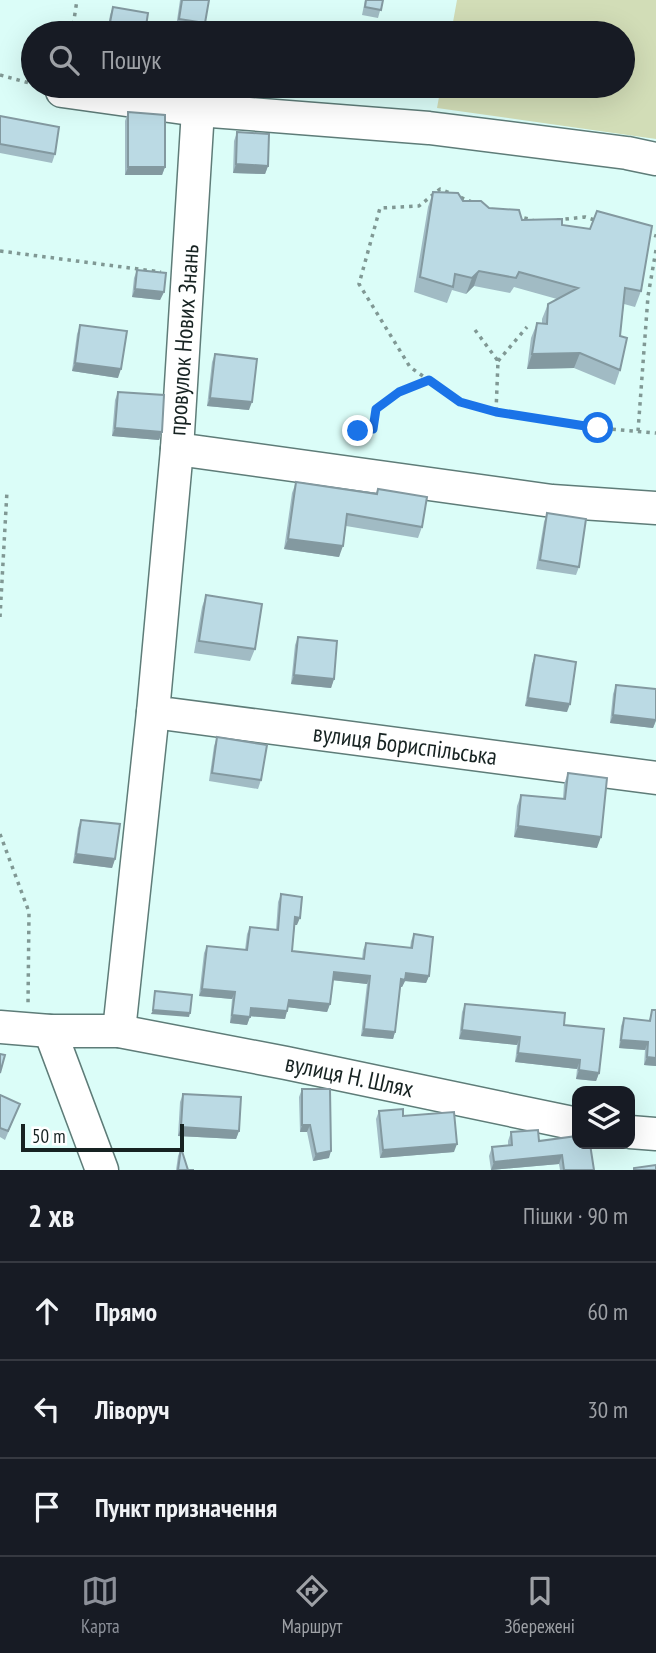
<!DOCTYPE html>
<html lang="uk">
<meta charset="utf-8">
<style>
body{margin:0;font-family:"PT Sans Narrow",sans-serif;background:#242831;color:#f1f3f6}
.controls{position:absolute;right:21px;bottom:21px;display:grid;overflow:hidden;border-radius:14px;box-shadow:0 7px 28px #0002}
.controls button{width:63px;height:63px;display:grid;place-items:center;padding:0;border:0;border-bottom:2px solid #363941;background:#171b24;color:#f1f3f6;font:35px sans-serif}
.scale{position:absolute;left:21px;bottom:18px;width:163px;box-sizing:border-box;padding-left:7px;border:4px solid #172322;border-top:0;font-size:19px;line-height:24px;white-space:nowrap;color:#172322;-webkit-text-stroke:5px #fff;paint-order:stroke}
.stop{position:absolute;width:21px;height:21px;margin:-16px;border:5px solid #1a73e8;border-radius:50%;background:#fff}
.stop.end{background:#1a73e8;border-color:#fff;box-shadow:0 2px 7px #0008}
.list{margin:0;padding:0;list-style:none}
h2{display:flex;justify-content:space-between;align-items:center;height:91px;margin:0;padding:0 28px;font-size:30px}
h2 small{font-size:23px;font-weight:400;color:#9ea1a6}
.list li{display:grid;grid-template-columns:46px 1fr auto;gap:21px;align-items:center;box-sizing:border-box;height:98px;padding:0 28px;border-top:2px solid #363941}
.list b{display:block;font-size:26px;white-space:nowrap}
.list em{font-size:23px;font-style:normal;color:#9ea1a6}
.icon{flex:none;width:38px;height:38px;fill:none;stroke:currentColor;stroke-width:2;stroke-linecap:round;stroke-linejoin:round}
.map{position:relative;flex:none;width:656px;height:1170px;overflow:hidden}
.search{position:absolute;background:#171b24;box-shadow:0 7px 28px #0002;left:21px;right:21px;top:21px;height:77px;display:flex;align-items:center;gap:18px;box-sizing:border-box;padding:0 24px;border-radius:38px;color:#9ea1a6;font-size:26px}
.sheet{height:385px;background:#171b24}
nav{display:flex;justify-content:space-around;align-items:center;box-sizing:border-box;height:98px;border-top:2px solid #363941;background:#171b24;font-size:19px;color:#9ea1a6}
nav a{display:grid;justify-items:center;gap:4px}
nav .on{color:#8c9099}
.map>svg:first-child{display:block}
</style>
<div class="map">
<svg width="656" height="1170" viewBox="0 0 656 1170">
<rect width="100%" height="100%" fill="#dbfdf8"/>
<path fill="#d2ddb7" d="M457,0H656V139L437,108L441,86H623V33H451Z"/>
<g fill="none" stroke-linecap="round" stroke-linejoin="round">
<defs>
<g id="minor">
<path d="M62,91L198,110L429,128L627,153L656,159"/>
<path id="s1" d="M198,110L177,449L153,712L656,778"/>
<path d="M177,449L552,501L656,508"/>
<path id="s2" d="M0,1027L50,1031H119L286,1063L577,1124"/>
<path d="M50,1031L102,1170"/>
<path d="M119,1031L153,712"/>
<path d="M630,1132L656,1134"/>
</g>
</defs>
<use href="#minor" stroke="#5e7c78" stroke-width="35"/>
<path stroke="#809894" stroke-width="3.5" stroke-dasharray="3.5 5" stroke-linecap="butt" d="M72,33L77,0
M0,75L33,84
M472,202L440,189L419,206L380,208L359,284L410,367L460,402L496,412L598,428L656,433
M516,216L533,220
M557,220L585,217L598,221
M646,233L656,236
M0,251L161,272
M475,330L498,361L496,412
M498,361L527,327
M358,431L373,429L376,409L399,392L429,380
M638,431L648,296L656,250
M0,617L7,491
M0,834L29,912L28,1005"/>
<use href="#minor" stroke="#fff" stroke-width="32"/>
</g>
<path fill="#a1bbc4" d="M180,0H209L205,23L202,32L176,27Z
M365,0H383L378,18L362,15Z
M113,7L145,33H107L110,15Z
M128,112L165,167L162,175H125V121Z
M0,116L55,154L52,163L0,153Z
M237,132L268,166L265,174L233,173L234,141Z
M433,192L489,208L522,220L562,225L641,291L635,307L624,304L620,336V370L615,385L574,368L527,369L531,338L537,323L542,324V319L548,304L557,299L514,287L510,293L474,286L466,294L452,290L447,303L414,292L428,207Z
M137,270L164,292L160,300L132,297L134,278Z
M80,325L118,378L72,371L77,334Z
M215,354L249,410L207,406L212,362Z
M118,392L162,432L159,440L112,436L115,400Z
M296,482L376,493L378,489L422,527L418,538L346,526L339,557L284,549L292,493Z
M547,513L579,567L576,575L536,569L544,522Z
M206,595L255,649L250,661L194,653L202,607Z
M298,637L334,679L331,688L291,684L295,645Z
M535,656L567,712L525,706L532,664Z
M616,685L656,689V721L653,728L610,723L613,694Z
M217,737L261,780L258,789L209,781L214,746Z
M568,773L597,848L514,837L517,806L521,795L563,799L564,784Z
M81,820L115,859L112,868L73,863L78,828Z
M281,894L297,925H295L292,951L362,959L363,950L366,943L410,948L411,941L414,934L429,976L426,983L405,981L402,987H400L395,1032L393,1039L361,1036L367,984L333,980L330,1004L327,1012L288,1007L285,1019L250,1016L247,1025L230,1023L232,999L199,996L204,953L207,946L245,950L247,934L250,927L276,930L278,902Z
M465,1004L564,1025L599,1073L596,1081L576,1079L577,1069L515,1062L517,1045L459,1039L462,1012Z
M652,1010L656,1066L644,1065L645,1050L619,1048L621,1026L624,1018L649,1021Z
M302,1089L329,1158L313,1161L307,1132H300L299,1097Z
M183,1094L239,1131L236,1139L178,1136L180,1102Z
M0,1095L20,1104L5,1140L0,1137Z
M379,1111L454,1152L380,1158L376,1119Z
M511,1132L539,1141L594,1170H560L559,1164L491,1170L489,1156L492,1147L508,1145V1141Z
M181,1148L188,1170H194H176L178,1156Z"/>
<path fill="#8399a0" d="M236,164L268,166L265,174L233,173Z
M128,167H165L162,175H125Z
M479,271L474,286L466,294L472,278Z
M135,289L164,292L160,300L132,297Z
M580,353L574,368L527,369L532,354Z
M75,363L121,369L118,378L72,371Z
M210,398L252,402L249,410L207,406Z
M115,428L162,432L159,440L112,436Z
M288,539L343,546L339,557L284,549Z
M294,675L334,679L331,688L291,684Z
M528,698L570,704L567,712L525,706Z
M613,715L656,720L653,728L610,723Z
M518,826L601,837L597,848L514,837Z
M76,854L115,859L112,868L73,863Z
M295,917L300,918L297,925H293Z
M334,972L370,976L367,984L331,980Z
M406,973L429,976L426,983L405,981L402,987H399L401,979Z
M202,989L235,992L232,999L199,996Z
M289,1000L330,1004L327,1012L286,1007Z
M251,1008L287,1011L285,1019L248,1016Z
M153,1010L190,1013L189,1017L151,1014Z
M232,1015L250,1017L247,1025L230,1023Z
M364,1029L395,1032L393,1039L361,1036Z
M462,1030L520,1037L517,1045L459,1039Z
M621,1040L648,1042L645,1050L619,1048Z
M518,1053L580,1060L577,1069L515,1062Z
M647,1057L656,1058V1066L644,1065Z
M579,1070L599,1073L596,1081L576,1079Z
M302,1125H310L307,1132H300Z
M181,1127L239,1131L236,1139L178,1136Z
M457,1144L454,1152L380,1158L383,1150Z
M331,1151L329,1158L313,1161L316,1154Z
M562,1155L559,1164L491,1170L494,1162Z"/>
<path fill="#bbdae4" stroke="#8399a0" stroke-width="2" d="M182,0H209L205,23L179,19Z
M366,0H383L381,10L365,7Z
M113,7L148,13L145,33H108Z
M368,23L399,28L398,33H367Z
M128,112L165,115V167H128Z
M0,116L59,127L55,154L0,144Z
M237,132L269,134L268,166L236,164Z
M433,192L458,193L463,201H481L489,208L519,210L522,220L562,219V225L590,229L597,211L652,226L641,291L625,288L620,336L627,338L620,370L580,353L532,354L537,323L547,324L548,304L578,288L519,272L516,278L479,271L472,278L455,274L453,287L420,277Z
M137,270L166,273L164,292L135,289Z
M80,325L127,331L121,369L75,363Z
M215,354L257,359L252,402L210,398Z
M118,392L164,395L162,432L115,428Z
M296,482L377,494L378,489L427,497L422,527L347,514L343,546L288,539Z
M547,513L586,519L579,567L540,560Z
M206,595L262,604L255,649L199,641Z
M298,637L337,641L334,679L294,675Z
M535,655L576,662L570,704L528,698Z
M616,685L656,689V720L613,715Z
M217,737L267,745L261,780L212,773Z
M568,773L607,778L601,837L518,826L521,795L565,799Z
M81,820L120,824L115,859L76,854Z
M281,894L302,897L300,918L295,917L292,951L364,959L366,943L412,948L414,934L433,937L429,976L406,973L405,980L401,979L395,1032L364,1029L370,976L334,972L330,1004L289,1000L287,1011L251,1008L250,1017L232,1015L235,992L202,989L207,946L247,950L250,927L278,930Z
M155,991L192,995L190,1013L153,1010Z
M465,1004L565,1013L564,1025L604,1029L599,1073L579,1070L580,1060L518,1053L520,1037L462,1030Z
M652,1010H656V1058L647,1057L648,1042L621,1040L624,1018L650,1021Z
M0,1054L5,1055L0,1073Z
M302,1089H330L331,1151L316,1154L310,1125H302Z
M183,1094L241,1097L239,1131L181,1127Z
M0,1095L20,1104L8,1131L0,1128Z
M403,1109V1116L454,1112L457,1144L383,1150L379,1111Z
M538,1130L539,1141L577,1136V1144H590L594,1170H564L562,1155L494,1162L492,1147L512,1145L511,1132Z
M181,1148L188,1170H194H178Z
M656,1165V1170H634V1168Z"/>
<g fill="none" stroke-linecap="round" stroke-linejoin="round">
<path stroke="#1a73e8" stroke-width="9" d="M358,431L373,429L376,409L399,392L429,380L460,402L496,412L598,428"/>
</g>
<g text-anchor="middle" stroke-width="5" stroke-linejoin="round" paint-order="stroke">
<g font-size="24" fill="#172322" stroke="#fff">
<text transform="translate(184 340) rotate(-86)" y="8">провулок Нових Знань</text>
<text dy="8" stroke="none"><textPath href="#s1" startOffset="858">вулиця Бориспільська</textPath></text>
<text dy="8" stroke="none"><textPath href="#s2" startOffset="354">вулиця Н. Шлях</textPath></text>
</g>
</g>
</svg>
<div class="controls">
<button><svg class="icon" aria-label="layers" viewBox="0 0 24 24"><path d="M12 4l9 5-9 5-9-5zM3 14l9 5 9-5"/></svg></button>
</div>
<div class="scale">50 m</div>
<div class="stop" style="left:598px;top:428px"></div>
<div class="stop end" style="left:358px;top:431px"></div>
<div class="search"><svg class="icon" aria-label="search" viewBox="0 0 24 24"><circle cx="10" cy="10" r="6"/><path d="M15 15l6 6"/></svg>Пошук</div>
</div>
<section class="sheet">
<h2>2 хв<small>Пішки · 90 m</small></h2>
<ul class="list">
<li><svg class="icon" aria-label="ahead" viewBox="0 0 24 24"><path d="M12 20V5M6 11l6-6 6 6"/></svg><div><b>Прямо</b></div><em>60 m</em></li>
<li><svg class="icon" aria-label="left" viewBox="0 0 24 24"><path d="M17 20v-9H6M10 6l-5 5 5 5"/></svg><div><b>Ліворуч</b></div><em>30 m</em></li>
<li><svg class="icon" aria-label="arrive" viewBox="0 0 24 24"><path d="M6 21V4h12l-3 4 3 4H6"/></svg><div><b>Пункт призначення</b></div></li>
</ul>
</section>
<nav>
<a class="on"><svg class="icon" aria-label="map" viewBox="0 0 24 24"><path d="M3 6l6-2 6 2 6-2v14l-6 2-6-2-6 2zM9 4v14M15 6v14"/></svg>Карта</a>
<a><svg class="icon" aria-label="directions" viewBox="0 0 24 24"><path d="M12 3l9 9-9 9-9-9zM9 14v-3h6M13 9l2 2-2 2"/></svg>Маршрут</a>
<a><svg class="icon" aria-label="saved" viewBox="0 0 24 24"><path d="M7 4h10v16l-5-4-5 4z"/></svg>Збережені</a>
</nav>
